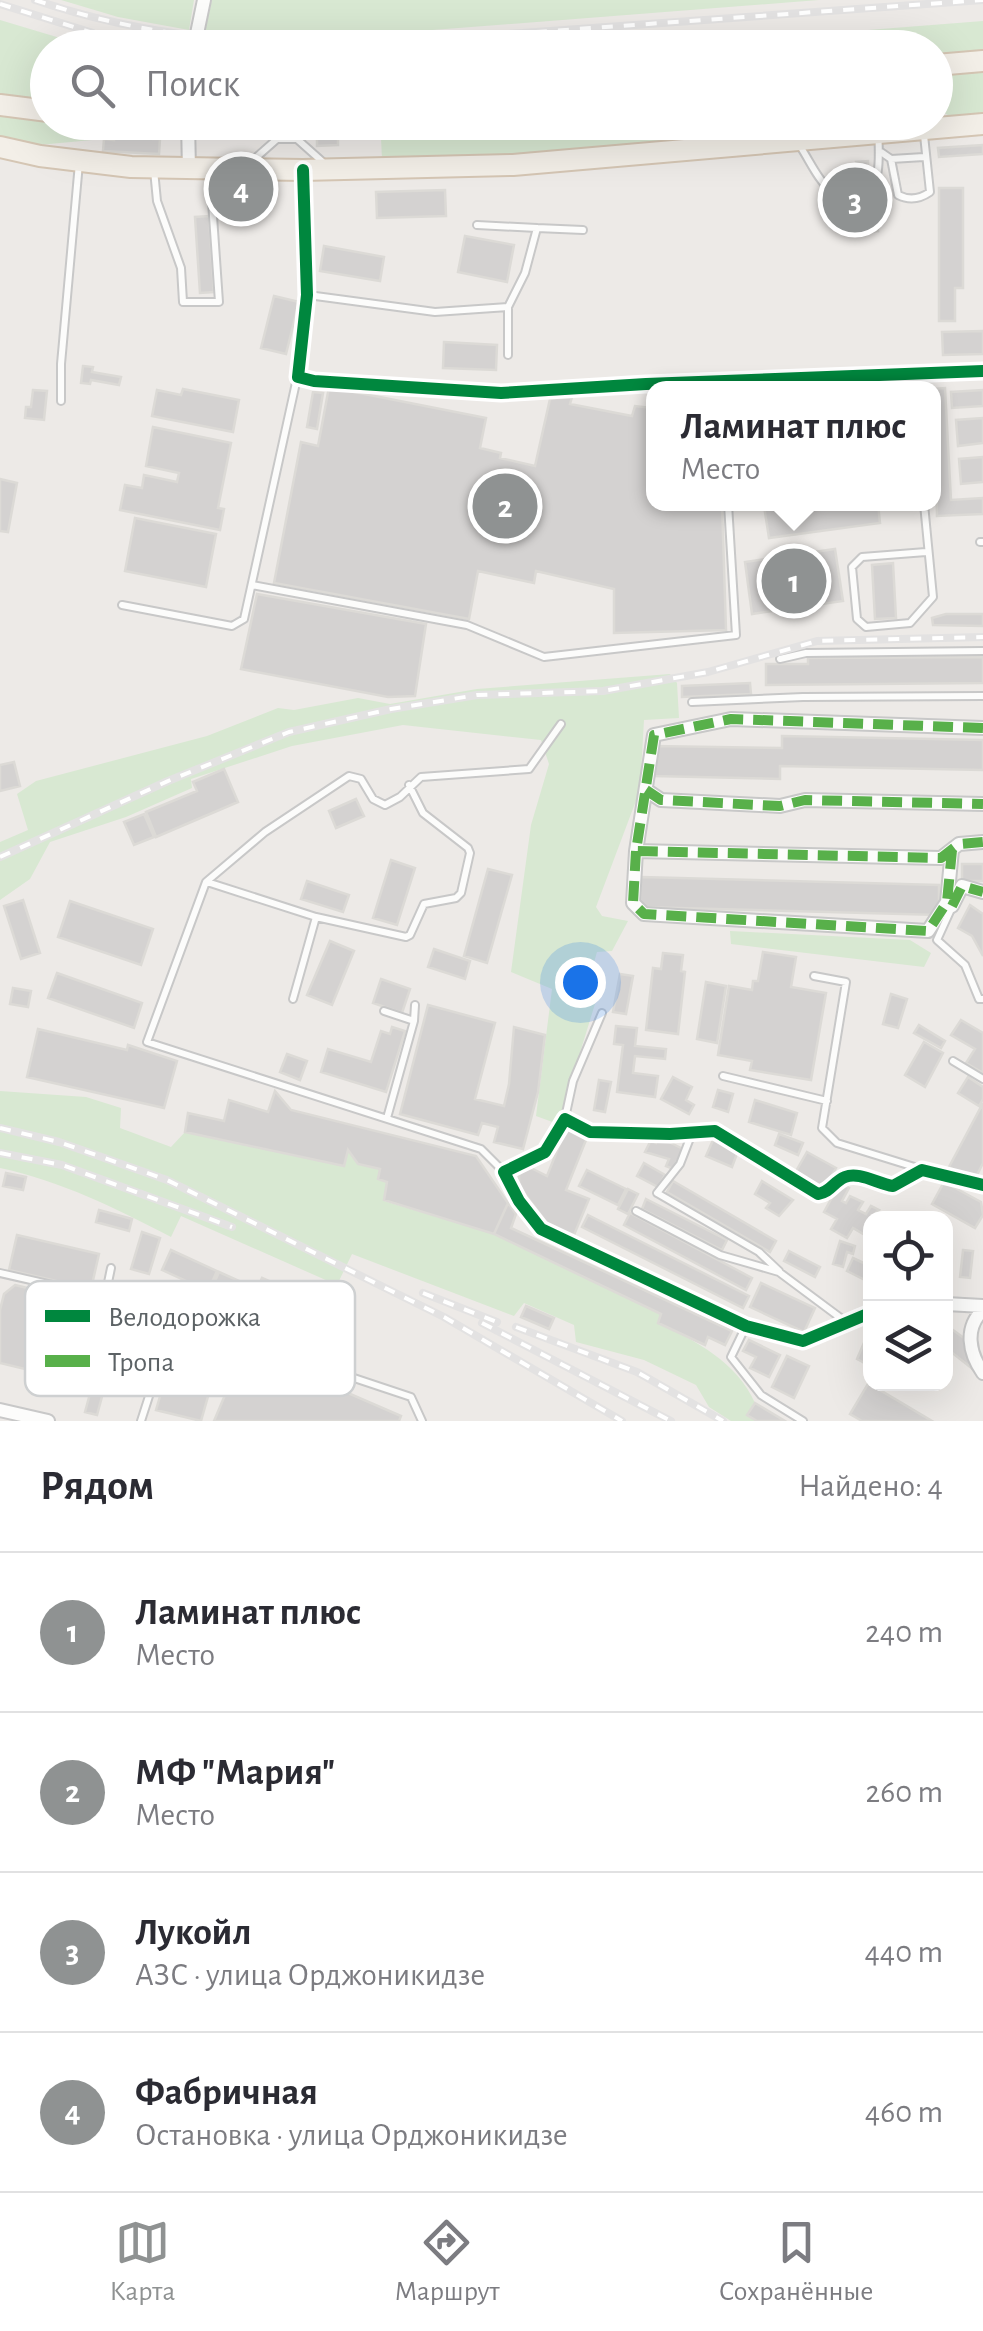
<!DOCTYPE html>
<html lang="ru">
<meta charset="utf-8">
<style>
body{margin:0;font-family:"Alegreya Sans",sans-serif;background:#f7f7f7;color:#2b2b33}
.controls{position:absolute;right:30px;bottom:30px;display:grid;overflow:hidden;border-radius:20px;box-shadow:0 10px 40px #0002}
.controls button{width:90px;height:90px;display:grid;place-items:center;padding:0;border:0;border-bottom:2px solid #e1e1e2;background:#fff;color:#2b2b33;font:50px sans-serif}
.you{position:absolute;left:580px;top:982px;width:35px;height:35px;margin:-25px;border:8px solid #fff;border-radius:50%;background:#1a73e8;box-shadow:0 0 0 15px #1a73e833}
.badge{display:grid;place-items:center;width:65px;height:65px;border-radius:50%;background:#8f9292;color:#fff;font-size:32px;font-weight:700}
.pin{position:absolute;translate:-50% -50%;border:5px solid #fff;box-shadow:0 2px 10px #0006}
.popup{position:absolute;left:646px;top:381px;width:295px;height:130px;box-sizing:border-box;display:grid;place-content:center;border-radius:20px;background:#fff;filter:drop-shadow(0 2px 8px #0005);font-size:32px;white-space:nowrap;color:#7c7c81}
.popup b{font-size:38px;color:#2b2b33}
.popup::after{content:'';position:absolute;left:50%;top:100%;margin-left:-20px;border:20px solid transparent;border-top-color:#fff}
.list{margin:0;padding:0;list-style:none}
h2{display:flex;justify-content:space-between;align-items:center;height:130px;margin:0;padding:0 40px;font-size:42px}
h2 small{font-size:32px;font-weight:400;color:#7c7c81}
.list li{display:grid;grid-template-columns:65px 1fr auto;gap:30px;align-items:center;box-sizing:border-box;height:160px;padding:0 40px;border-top:2px solid #e1e1e2}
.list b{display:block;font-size:38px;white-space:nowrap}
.list p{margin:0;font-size:32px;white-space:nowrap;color:#7c7c81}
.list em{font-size:32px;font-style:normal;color:#7c7c81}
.icon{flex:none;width:55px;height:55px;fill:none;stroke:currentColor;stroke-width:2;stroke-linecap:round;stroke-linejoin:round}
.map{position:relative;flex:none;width:983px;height:1421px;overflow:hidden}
.search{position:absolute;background:#fff;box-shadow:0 10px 40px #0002;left:30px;right:30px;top:30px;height:110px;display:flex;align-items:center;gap:25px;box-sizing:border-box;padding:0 35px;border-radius:55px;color:#7c7c81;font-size:38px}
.sheet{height:770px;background:#fff}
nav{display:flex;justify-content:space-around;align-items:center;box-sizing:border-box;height:140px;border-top:2px solid #e1e1e2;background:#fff;font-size:28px;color:#7c7c81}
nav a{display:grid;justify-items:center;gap:5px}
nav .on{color:#8f9292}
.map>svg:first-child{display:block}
</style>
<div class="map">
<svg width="983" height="1421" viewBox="0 0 983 1421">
<rect width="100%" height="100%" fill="#edeae7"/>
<path fill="#d8e8d2" d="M61,0H194L189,30L118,17Z
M212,0H819L368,35L295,37L205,31Z
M0,20L90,47L48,48L47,103L0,96Z
M983,21V53L936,57V48H638Z
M983,68V116L955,120L936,107V71Z
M0,113L47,118L48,122L92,123V140L28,146L0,139Z
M342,123H810L797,131L505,156L382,159L381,138L342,139Z
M670,674L677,683L679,718L644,720L640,790L596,907L602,916L628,921L612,951L597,952L591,973L603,978L558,1124L536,1116L552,989L511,972L531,825L549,764L541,740L403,725L292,746L191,779L192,788L126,817L50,842L30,879L0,900V842L28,830L17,794L36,781L207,736L278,708L294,710L358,698L390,704L477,689Z
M730,931L910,940L931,953L924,967L731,944Z
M0,1091L86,1097L121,1108L120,1128L171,1147L185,1132L343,1166L348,1150L359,1164L380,1169L378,1179L387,1182L384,1201L494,1234L661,1314L658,1323C696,1341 737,1362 755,1403L748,1415L757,1421H731L709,1407L696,1385L644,1360L576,1342L574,1325L524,1303L514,1316L352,1254L337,1285L181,1216L171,1237C115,1208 61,1181 0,1168Z"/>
<path fill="#d4d2d1" stroke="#dcdad6" stroke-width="2.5" d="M317,122H338V145L317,146Z
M114,131L147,133L153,139H160L159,154L103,151L104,139L114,140Z
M983,145V154L939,157L938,148Z
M868,161L869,189H857L856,162Z
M939,188H963V288H955V321H939Z
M445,190L446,216L377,218L376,192Z
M876,213L878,231L853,233L851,216Z
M209,216L214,292L200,293L195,217Z
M465,236L514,245L507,282L458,272Z
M324,246L384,257L380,281L320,271Z
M274,296L299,302L286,354L261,348Z
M983,331V354L943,355L942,332Z
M444,342L497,345L496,370L443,368Z
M83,366L93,367L92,372L121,377L119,385L91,380L90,384L81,383Z
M329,387L486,418L480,448L501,453L500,458L535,466L550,399L572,397L570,404L632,416L635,406L652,408L654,404V504H722L726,630L614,633V589L536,571L534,583L478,571L469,619L274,583L301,442L318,446Z
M945,388L951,500L983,498V514L937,516L934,389Z
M183,389L239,400L233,432L152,416L157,390L181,395Z
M33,390L47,391L44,420L25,418L26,407H31Z
M983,390V406L952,408L951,392Z
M313,392L323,393L317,429L307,427Z
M983,418V443L958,446L956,420Z
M153,427L231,443L218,508L224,509L220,530L120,510L125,485L142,488L144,475L177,482L179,473L146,466Z
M983,457V482L961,484L959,459Z
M0,479L17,483L8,532L0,531Z
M784,504H878L880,523L769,538L764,506Z
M135,518L216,534L206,587L125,571Z
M835,549L843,601L752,614L745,562Z
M893,563L896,618L875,619L872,565Z
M257,594L426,624L415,696L388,697L241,669Z
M946,614H983V626L933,625L932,618Z
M983,657V683L766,685V664H808V658Z
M750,683L751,694L682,697V686Z
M782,736L983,740V770L780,766V779L654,776V746L782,748Z
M14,762L20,786L0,791V765Z
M224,769L238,802L156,837L146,812L197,791L193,782Z
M356,799L364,816L336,828L329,811Z
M144,814L154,837L134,845L124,822Z
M391,860L415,868L397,925L373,918Z
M962,864H983V881H962Z
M488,869L512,875L487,963L464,956Z
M641,877L939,885V915L640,907Z
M307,881L349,895L343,912L301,899Z
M23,900L40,953L21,959L4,906Z
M70,901L153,929L141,965L58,937Z
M970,905L983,914V956L972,936L958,928Z
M330,941L354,951L332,1005L307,995Z
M434,949L470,961L465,979L428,967Z
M763,952L796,957L791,987L826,993L811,1080L750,1070L752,1061L718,1055L729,986L752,990L753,981H758Z
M663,953L683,955L681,971L685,972L678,1034L646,1030L653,968L661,969Z
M57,973L142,1003L134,1028L48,998Z
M620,974L633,976L626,1014L613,1012Z
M381,979L410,989L402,1013L373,1003Z
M706,982L726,986L717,1043L697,1039Z
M13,988L31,991L28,1007L10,1004Z
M891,994L907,999L898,1028L883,1024Z
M428,1005L495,1023L475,1099L504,1106L509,1084L514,1027L545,1035L538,1092L523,1149L494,1142L498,1127L482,1123L478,1135L400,1114Z
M961,1020L983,1033V1073L966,1063L975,1049L951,1035Z
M919,1025L945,1041L941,1048L914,1033Z
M616,1026L637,1028L635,1046L666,1049L665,1059L635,1056L633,1073L658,1076L655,1097L617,1092L623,1045L614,1044Z
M392,1027L405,1031L386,1092L321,1072L328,1049L371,1062L381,1031L390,1034Z
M38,1029L127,1050L128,1045L177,1061L164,1108L27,1077Z
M924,1042L943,1053L925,1087L905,1075Z
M287,1054L307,1061L300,1080L280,1072Z
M673,1077L692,1087L686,1100L694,1105L689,1114L661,1099Z
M968,1077L983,1087V1099L979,1106L958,1093Z
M599,1080L611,1082L605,1112L594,1110Z
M718,1090L733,1094L728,1112L713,1107Z
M275,1091L291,1110L476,1156L508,1203L494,1234L384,1200L387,1182L378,1179L380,1169L358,1164L348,1150L344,1166L185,1132L188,1113L224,1121L229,1100L268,1112Z
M755,1100L797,1113L791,1135L749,1122Z
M983,1103V1163L974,1181L949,1167Z
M567,1126L588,1135L566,1190L589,1199L574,1235L550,1227L519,1186V1175L527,1166L547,1176Z
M779,1134L803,1143L798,1155L775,1145Z
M659,1137L683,1149L673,1169L666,1166L669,1159L645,1152L651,1140L656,1143Z
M713,1140L738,1151L732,1167L706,1156Z
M807,1152L836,1168L824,1190L795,1173Z
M644,1163L665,1175L658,1187L637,1176Z
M587,1170L626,1189L618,1205L579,1186Z
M6,1173L26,1177L23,1190L3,1186Z
M673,1181L776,1241L770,1252L667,1192Z
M762,1181L793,1200L779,1216L766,1208L770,1203L755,1194Z
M944,1182L981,1202L983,1215L975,1228L932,1204Z
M840,1183L849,1188L842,1201L846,1203L850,1196L863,1202L858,1210L866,1214L871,1206L879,1210L870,1218V1238L853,1228L847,1238L831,1229L837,1219L824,1212Z
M628,1189L638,1194L628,1214L618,1209Z
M646,1199L727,1240L722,1250L642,1209Z
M508,1203L516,1214L511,1228L732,1331L725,1345L708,1337L705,1345L658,1323L661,1314L494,1234Z
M99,1210L132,1219L129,1231L96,1222Z
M630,1213L752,1278L746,1290L624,1225Z
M588,1215L749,1296L743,1308L582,1227Z
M142,1232L160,1238L149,1274L131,1269Z
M17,1235L99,1254L91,1289L9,1270Z
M840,1241L855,1246L853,1254L847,1252L843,1267L833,1264Z
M171,1250L217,1271L208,1291L162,1270Z
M963,1250L973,1251L970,1278L960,1277Z
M789,1251L820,1267L815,1277L784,1261Z
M853,1258L870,1266L865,1280L847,1271Z
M219,1272L257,1289L262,1278L340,1312L335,1323L343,1327L328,1360L204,1306Z
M761,1283L815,1308L804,1332L750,1307Z
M15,1285L89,1303L86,1313L137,1325L121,1392L0,1363V1310L4,1294Z
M526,1306L554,1318L549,1329L521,1317Z
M946,1325L964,1338L974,1370L946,1348Z
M870,1329V1366L857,1359Z
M185,1336L222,1347L201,1421L156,1410L161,1393L168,1395Z
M749,1340L780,1355L769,1377L750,1368L756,1357L743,1351Z
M242,1355L283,1372L286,1366L401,1416L399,1421H214Z
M787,1356L809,1366L794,1398L772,1387Z
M869,1382L870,1384L932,1421H862L850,1414Z
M91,1390L103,1393L97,1415L85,1412Z
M755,1403L785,1421H757L747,1415Z"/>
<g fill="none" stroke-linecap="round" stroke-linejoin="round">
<defs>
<path id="service" d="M800,146C818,174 827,205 865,200C884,178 878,149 878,122
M881,152L891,159L898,195C910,201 920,199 930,192L924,135
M891,159L924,157
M251,162L277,139H297L325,164
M154,170L157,201L181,268L183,302H219L210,173
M537,228L583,230
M308,295L435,312L508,307L525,273L537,228L477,225
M508,307V355
M918,374L919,388
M61,401V364L79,163
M924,504L933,597L910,623L866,627L857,619L852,567L862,557L926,552
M980,542H983
M252,585L467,625L544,657L736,635L728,504
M122,605L232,626L244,619L297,378
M780,659L806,653L983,651
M692,702L803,697L983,696
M207,882L316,917
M952,907L937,940L965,965L979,999H983
M814,976L846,982L822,1128L837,1143L921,1169
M293,999L316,917L406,937L410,935L424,904L456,898L461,893L470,853L468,848L423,813L409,785
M384,1011L414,1021
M953,1061L983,1079
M723,1076L827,1101
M387,1118L414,1021L415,1005
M565,1118L573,1081L602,1013
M692,1133L680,1164L657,1193L759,1252L779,1271
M504,1172L481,1149L147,1042L206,882L265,832L349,776L361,779L373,799L385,805L400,797L421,777L529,769L561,724
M636,1211L720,1255L779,1272L846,1322
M0,1273L105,1297L111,1268
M189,1314L318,1366L411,1397L422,1421
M745,1328L731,1357L761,1395L803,1421
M141,1421L170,1331"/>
<path id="minor" d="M194,48L204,0
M188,122L189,170
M303,170L307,295L298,377L314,381L501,393L646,384L983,371
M983,728L731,719L654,735L636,851L941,858L959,844L983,842
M646,790L661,800L780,806L805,800L983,804
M636,851L633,903L644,914L928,931L947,902L952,850
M952,906L962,886L983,892
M946,1304L983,1306
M983,1310C964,1328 969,1353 983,1373
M870,1313L803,1341L746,1326L541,1229L519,1201L504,1172L545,1152L565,1119L590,1132L670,1134L715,1131L818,1194C831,1192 833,1182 845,1177C859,1171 878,1184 893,1186L922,1170L983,1185
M0,1410L48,1421"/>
<path id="primary" d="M936,65L983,61
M0,105L48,111
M0,147L40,156L131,167L303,170L513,165L983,124"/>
</defs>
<use href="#service" stroke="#c8c8c8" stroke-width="10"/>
<use href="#minor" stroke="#c8c8c8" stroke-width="16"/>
<use href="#primary" stroke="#d5c6b4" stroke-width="24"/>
<use href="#service" stroke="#fcfcfb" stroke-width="6"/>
<use href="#minor" stroke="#fcfcfb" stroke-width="12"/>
<use href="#primary" stroke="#f3efe8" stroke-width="20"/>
<defs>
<path id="rail" d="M35,0C144,37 255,46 368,44L983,0
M0,4L93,33
M0,857L168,781L289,732L391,709L477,695L603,691L708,672L817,641L983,637
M0,1128L59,1142L167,1180L444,1317L622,1421
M0,1153L62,1165L232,1227
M423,1293L497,1322
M482,1323L671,1421
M516,1327L637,1372L723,1421"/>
</defs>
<use href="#rail" stroke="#e3e2e2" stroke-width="8"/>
<use href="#rail" stroke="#fff" stroke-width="4" stroke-dasharray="11" stroke-linecap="butt"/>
<path stroke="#58b04a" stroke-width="10" stroke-dasharray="20 10" stroke-linecap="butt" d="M983,728L731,719L654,735L636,851L941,858L959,844L983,842
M646,790L661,800L780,806L805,800L983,804
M636,851L633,903L644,914L928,931L947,902L952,850
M952,906L962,886L983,892"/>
<defs>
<path id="cycleway" d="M303,170L307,295L298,377L314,381L501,393L646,384L983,371
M870,1313L803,1341L746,1326L541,1229L519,1201L504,1172L545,1152L565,1119L590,1132L670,1134L715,1131L818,1194C831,1192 833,1182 845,1177C859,1171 878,1184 893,1186L922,1170L983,1185"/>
</defs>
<use href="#cycleway" stroke="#fff" stroke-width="19"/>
<use href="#cycleway" stroke="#00873e" stroke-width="12"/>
</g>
<rect x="25" y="1281" width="330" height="115" rx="15" fill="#fff" stroke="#ced0d1" stroke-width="2.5"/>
<rect x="45" y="1310" width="45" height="12" fill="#00873e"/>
<rect x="45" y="1355" width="45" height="12" fill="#58b04a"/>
<g font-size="28" fill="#5c6265">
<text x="108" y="1326">Велодорожка</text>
<text x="108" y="1371">Тропа</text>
</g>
</svg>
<div class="controls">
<button><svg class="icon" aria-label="locate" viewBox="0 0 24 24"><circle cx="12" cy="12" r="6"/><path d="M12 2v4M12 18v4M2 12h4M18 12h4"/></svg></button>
<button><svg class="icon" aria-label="layers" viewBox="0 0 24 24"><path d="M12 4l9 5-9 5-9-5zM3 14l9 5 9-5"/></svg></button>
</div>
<div class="you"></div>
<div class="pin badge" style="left:794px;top:581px">1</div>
<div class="popup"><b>Ламинат плюс</b>Место</div>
<div class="pin badge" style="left:505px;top:506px">2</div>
<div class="pin badge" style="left:855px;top:200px">3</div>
<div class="pin badge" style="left:241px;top:189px">4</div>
<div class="search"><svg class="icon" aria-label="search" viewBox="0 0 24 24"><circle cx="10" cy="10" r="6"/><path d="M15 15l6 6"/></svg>Поиск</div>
</div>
<section class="sheet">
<h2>Рядом<small>Найдено: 4</small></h2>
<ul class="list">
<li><span class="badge">1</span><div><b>Ламинат плюс</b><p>Место</p></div><em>240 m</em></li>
<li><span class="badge">2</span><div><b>МФ &quot;Мария&quot;</b><p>Место</p></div><em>260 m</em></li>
<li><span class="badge">3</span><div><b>Лукойл</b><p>АЗС · улица Орджоникидзе</p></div><em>440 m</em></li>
<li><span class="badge">4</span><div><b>Фабричная</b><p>Остановка · улица Орджоникидзе</p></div><em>460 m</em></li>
</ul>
</section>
<nav>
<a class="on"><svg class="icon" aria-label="map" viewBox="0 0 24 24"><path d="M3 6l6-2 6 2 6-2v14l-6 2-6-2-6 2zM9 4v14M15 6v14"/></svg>Карта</a>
<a><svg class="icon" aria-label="directions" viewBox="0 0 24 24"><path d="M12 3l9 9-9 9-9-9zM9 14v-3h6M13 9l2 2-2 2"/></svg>Маршрут</a>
<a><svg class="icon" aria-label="saved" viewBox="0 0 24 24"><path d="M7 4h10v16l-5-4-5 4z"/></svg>Сохранённые</a>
</nav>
